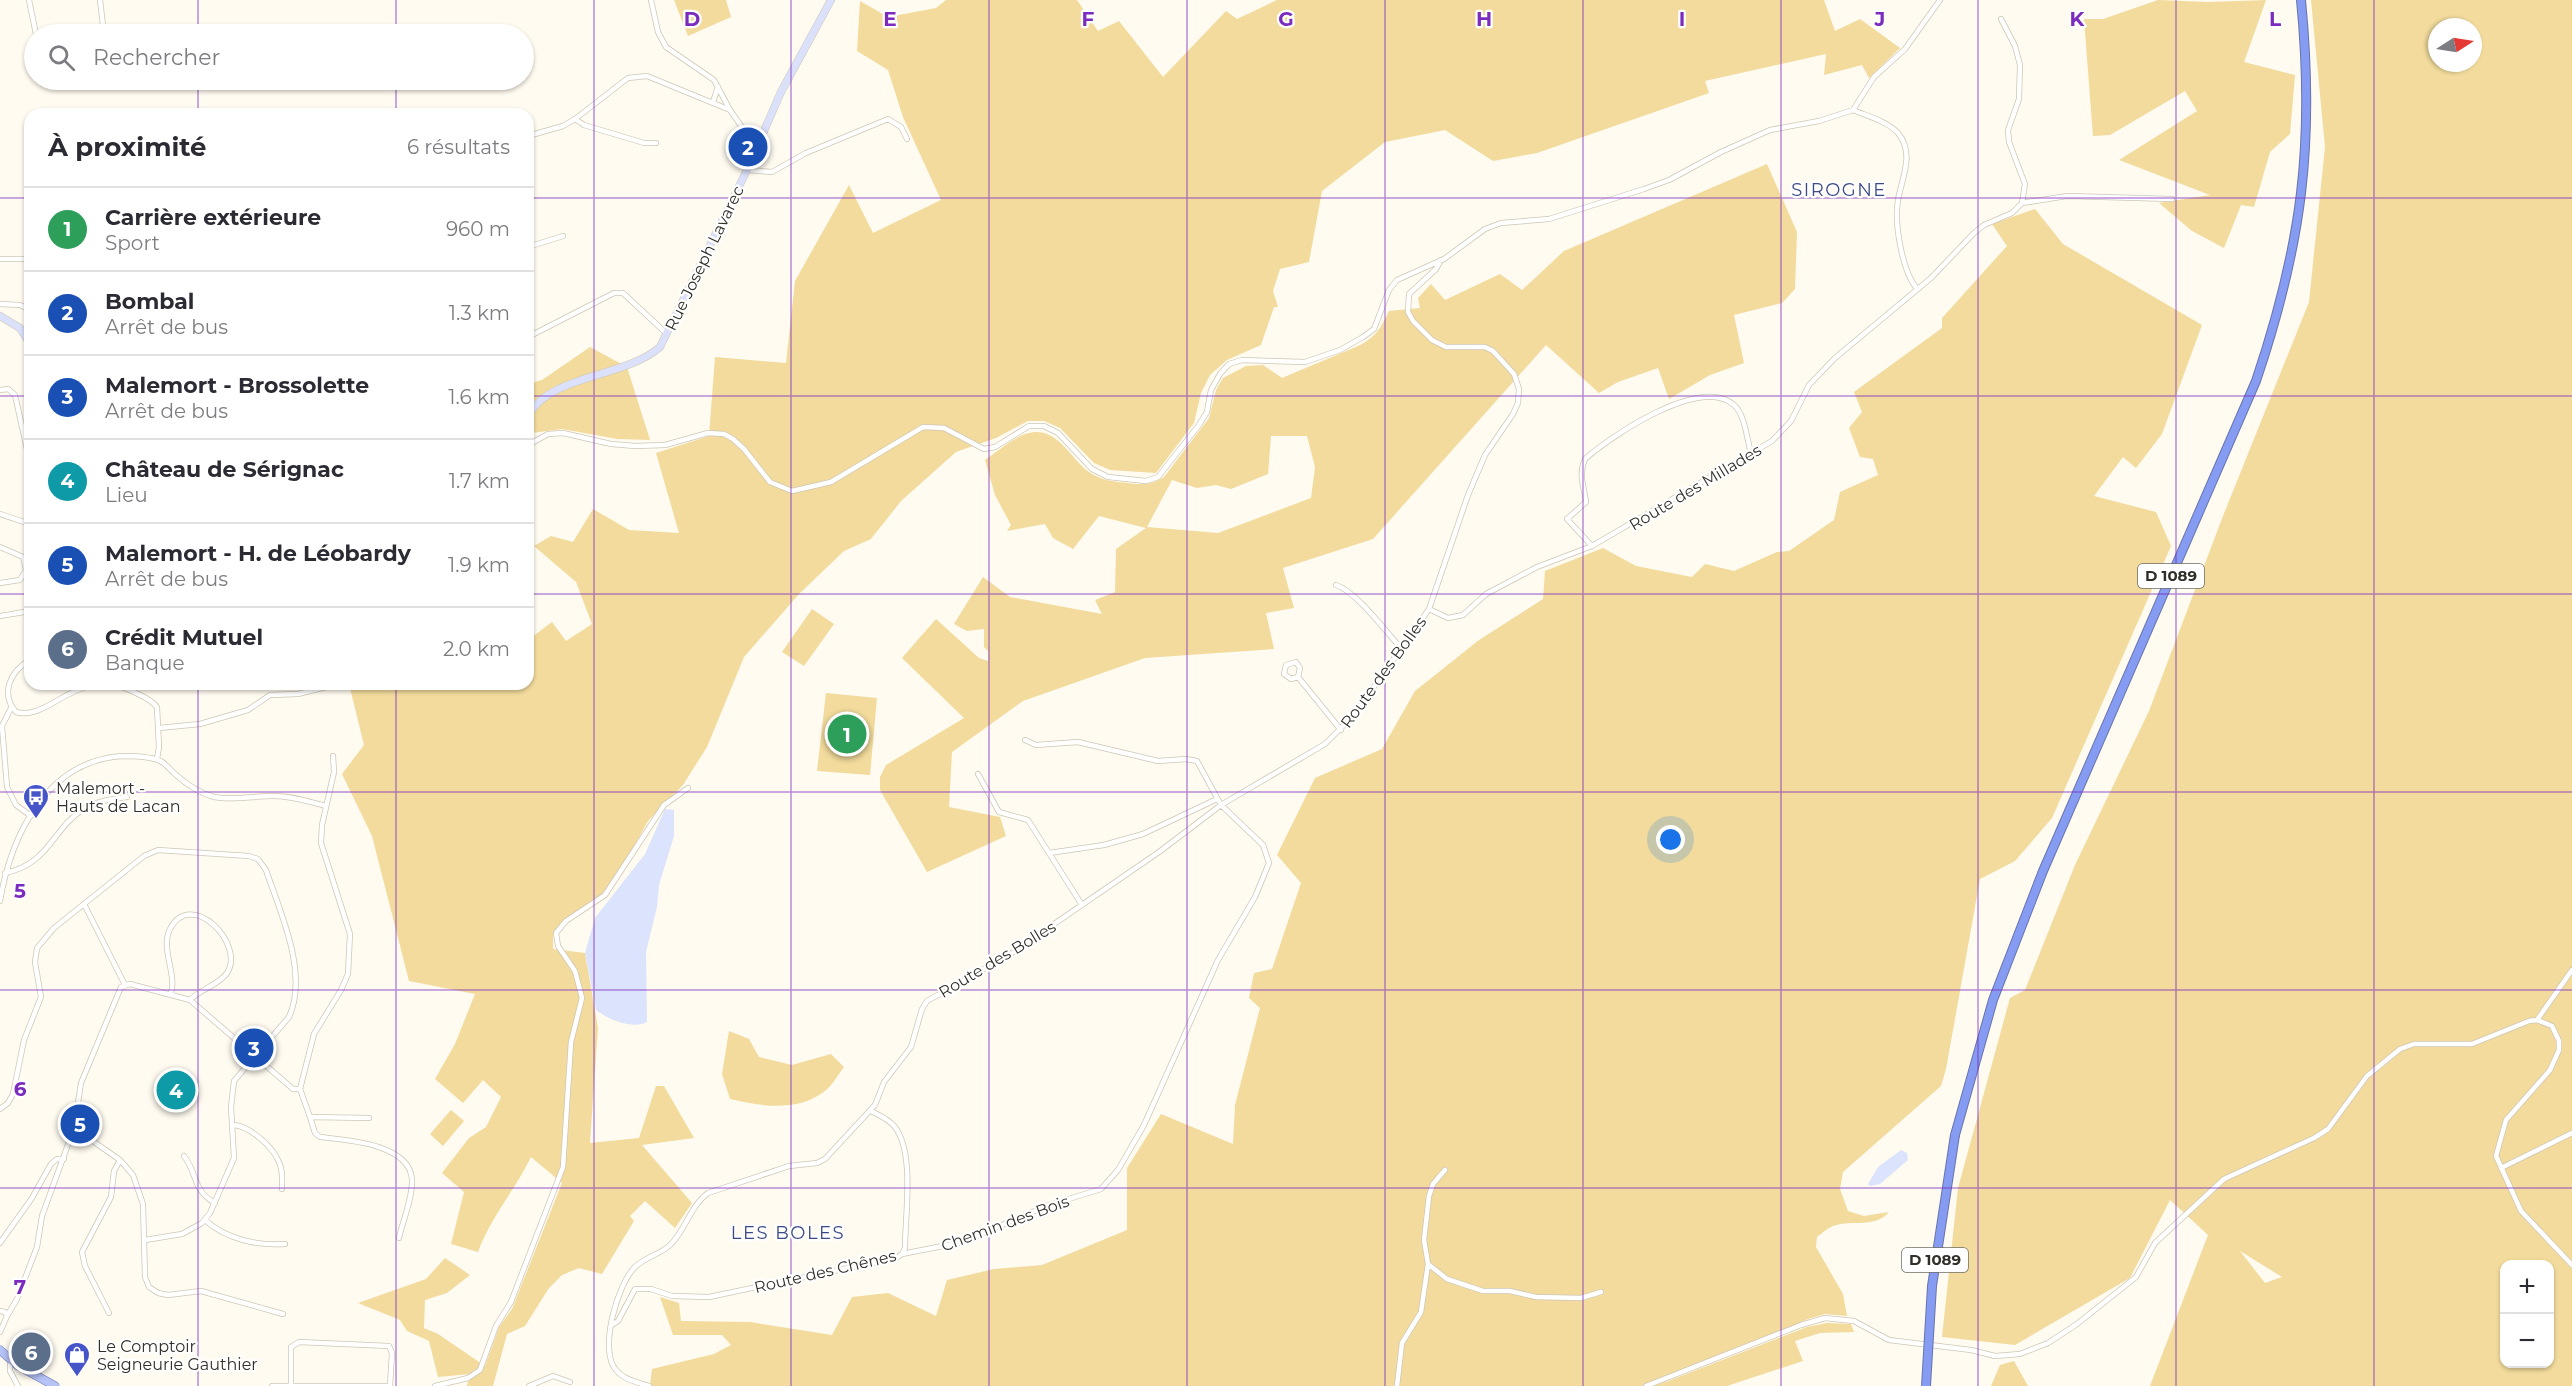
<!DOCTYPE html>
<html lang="fr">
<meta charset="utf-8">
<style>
body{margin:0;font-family:Montserrat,sans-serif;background:#f7f7f7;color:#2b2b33}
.controls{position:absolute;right:18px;bottom:18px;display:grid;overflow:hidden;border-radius:12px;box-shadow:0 2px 4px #0004}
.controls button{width:54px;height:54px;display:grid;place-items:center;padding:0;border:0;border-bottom:2px solid #e1e1e2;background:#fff;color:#2b2b33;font:30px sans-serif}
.compass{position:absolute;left:2428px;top:18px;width:54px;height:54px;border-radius:50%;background:#fff;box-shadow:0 2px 4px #0004;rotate:78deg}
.you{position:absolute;left:1671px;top:840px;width:21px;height:21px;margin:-15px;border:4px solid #fff;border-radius:50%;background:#1a73e8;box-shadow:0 0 0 9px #1a73e833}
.badge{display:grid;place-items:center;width:39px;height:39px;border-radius:50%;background:#4554c8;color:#fff;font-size:20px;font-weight:700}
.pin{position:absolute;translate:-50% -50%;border:3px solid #fff;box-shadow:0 2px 6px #0006}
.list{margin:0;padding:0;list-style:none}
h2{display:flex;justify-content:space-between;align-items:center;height:78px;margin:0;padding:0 24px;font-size:26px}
h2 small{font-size:20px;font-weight:400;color:#7c7c81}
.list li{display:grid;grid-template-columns:39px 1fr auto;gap:18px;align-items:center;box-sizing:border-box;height:84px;padding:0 24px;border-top:2px solid #e1e1e2}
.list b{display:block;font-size:22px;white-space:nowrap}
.list p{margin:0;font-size:20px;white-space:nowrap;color:#7c7c81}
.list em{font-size:20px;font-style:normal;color:#7c7c81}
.icon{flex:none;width:33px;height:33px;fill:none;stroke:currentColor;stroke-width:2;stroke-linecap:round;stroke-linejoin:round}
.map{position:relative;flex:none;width:2572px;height:1386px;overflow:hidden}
.search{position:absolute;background:#fff;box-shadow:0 2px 4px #0004;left:24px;top:24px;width:510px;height:66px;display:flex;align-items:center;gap:15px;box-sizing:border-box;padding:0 21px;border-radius:33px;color:#7c7c81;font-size:22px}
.panel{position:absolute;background:#fff;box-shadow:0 2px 4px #0004;left:24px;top:108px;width:510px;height:582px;border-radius:18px}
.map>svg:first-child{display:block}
</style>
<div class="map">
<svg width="2572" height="1386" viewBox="0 0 2572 1386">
<rect width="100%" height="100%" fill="#fffbf0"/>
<path fill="#f2db9c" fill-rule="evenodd" d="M674,0H726L731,17L688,36Z
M946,0H1077L1098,31L1119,21L1163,77L1226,11L1237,19L1277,0H1824L1835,31L1860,19L1900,48L1869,78L1862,65L1824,75L1826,54L1705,81L1709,93L1537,153L1493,161L1445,130L1385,142L1322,191L1309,262L1280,269L1273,291L1278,307H1274L1261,345L1227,360L1210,375L1201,393L1194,423L1156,473L1110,470L1094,463L1060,428L1044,421H1028L996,438L956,452L901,501L871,539L844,551L799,594L744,657L707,747L683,785L648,821L624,864L598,899L565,919L553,934V949L585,953L598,1028L590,1143L639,1138L656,1086H664L694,1138L642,1145L692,1203L675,1228L645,1201L630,1216L634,1221L602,1274L579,1268L562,1275L549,1288L525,1326L507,1334L493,1386H467L470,1374L438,1377L429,1341L407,1331L400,1320L358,1303L426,1279L445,1258L470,1275L447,1293L425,1300L424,1328L438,1334L485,1366L499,1327L512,1309L562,1183L531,1157C515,1190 490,1218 478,1252L451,1244L464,1192L442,1173L469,1138L486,1127L501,1097L483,1080L463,1103L435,1079L455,1044L475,994L409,981L372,836L342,774L364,745L349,684H528V640L552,622L566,641L592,624L576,582L534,546L551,536L573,542L593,509L629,530L679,533L656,453L709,436L715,357L786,363L795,281L849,185L873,233L941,200L903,117L888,70L857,51L860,1L888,17L936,8Z
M2158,0L2208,2L2266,0L2244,62L2295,75L2290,134L2270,152L2254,207L2241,205L2224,248L2192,231L2159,203L2210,195L2119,160L2197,111L2185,91L2110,135L2093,136L2084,19H2103Z
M2311,0H2572V1386H2150L2208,1235L2170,1200L2130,1278L2015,1345L1942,1337L1958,1188L2010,998L2025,990L2075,865L2149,711L2223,516L2309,302L2325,147ZM2437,27H2473V63H2437ZM2240,1251L2282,1277L2265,1283ZM2504,1264H2550V1364H2504Z
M1767,164L1797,232L1795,289L1782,303L1734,315L1744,363L1710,375L1669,399L1658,368L1618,382L1599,393L1546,345L1373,539L1283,568L1294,608L1266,613L1274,649L1145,658L1023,701L952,752L949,807L1000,817L1006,836L927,872L880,790V777L886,765L964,718L902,658L936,619L979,658L988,661V651L984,647V629L967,631L954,624L983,577L1010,597L1102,614L1095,600L1115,592L1116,549L1146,528L1099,516L1073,549L1053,538L1045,524L1007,531L1011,525L995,495L985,460C997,452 1015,436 1029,433C1059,426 1071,462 1092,474C1104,481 1116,482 1128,483C1142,485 1152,485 1164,477L1209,418L1216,390L1223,378L1246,366L1263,365L1282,378L1358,346C1375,338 1381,328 1389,311L1420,308L1418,298L1431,284L1445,300L1500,274L1522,290L1564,251ZM1271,436H1307L1315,467L1311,498L1218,533L1147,527L1172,480L1197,488L1216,485L1231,489L1268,474Z
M2035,209L2063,244L2202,325L2162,434L2136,468L2123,457L2094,496L2156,512L2171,546L2052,818L2015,861L1980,879L1946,1069L1941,1086L1843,1172L1840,1189L1848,1211L1864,1216L1889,1212C1874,1229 1853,1219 1833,1226C1828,1228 1822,1233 1817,1237L1816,1247L1843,1294L1847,1316L1825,1314L1808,1319L1658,1385L1807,1327L1827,1323L1851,1324L1854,1332L1820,1333L1795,1341L1803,1361L1727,1386H650L652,1369L714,1354L731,1345L722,1335H673L660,1297L679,1303L681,1321L750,1322L832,1335L852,1297L888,1293L936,1316L947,1280L994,1269L1042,1265L1127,1230V1168L1161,1114L1233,1144L1235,1105L1260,1008L1249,998L1254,973L1272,969L1301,883L1277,855L1315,778L1382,749L1415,691L1479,640L1543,599L1545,571L1603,548L1636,566L1692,577L1705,564L1734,571L1777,552L1789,551L1834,520L1840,492L1878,475L1873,459L1860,457L1849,428L1862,412L1854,392L1942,328V318L2007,246L1992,224Z
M590,347L627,367L650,440L617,439L562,429L532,433L528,430V384L542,380Z
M812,609L834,624L804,666L782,652Z
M826,693L877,698L870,775L817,771Z
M729,1031L749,1039L759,1057L792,1065L831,1054L844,1067C837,1076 831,1088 822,1093C796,1112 759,1106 730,1099L722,1074Z
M451,1110L464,1121L443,1146L430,1134Z
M2014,1361L2028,1386H1991L2000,1365Z"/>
<path fill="#dbe3fd" d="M665,809L674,810V836L659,885L657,907L646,952L647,1022C633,1030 607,1019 596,1010L585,953L595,918L645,854Z
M1901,1150L1907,1153L1908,1160L1880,1184L1870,1186L1868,1184L1878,1167Z"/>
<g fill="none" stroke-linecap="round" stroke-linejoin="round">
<defs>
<path id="street" d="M29,0L36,34
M100,0L104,34
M651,0L658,32L666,47L714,80L730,110L757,149
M54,80C65,88 82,90 93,80
M713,102L718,87
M1853,110C1867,116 1887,121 1898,133C1915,154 1902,177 1898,200C1894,223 1902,271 1917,289
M575,119L584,125L644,143H656
M528,136L563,126L575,119L628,78L647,76L730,110
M747,170L772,172L806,153L888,119L901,127L907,139
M2022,203L2067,196L2172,199
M528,247L563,236
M0,259H30
M0,304L20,305L30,310
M528,337L614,293H623L667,334
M0,390L8,389L15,395L30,463
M528,445L548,434L563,433L611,444L635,446L665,445L708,433L724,434L733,439L744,449L770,482L792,491L831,482L923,427L944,428L984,449L995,447L1029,426H1044L1058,433L1092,469L1108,477L1146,481L1158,477L1199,425L1207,412L1211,390L1220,374L1229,364L1242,360L1305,362L1340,350L1363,337L1374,329L1389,290L1397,280L1444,259L1485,229L1501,223L1549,219L1644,189L1669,180L1721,152L1770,130L1819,121L1853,110L1874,77L1905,49L1940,0
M0,514L30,524
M1592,546L1567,519L1586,502C1584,486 1578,475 1585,459C1611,436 1701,375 1734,405C1745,414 1747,440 1751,453
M0,547L23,557L26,570L20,580L0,583
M1336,585C1357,592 1385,631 1401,648
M1429,609L1448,618L1463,615L1486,594L1537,567L1592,546L1772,441L1791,421L1809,385L1835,358L1931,278L1974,233L1984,225L2012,213L2022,203L2025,184L2009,142L2008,130L2019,99L2020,65L2015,46L2001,19
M0,616L30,611
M30,660C10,671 0,694 16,712C51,722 76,664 134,692C142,696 151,699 157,707L159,747L157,759
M1298,677L1291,679L1284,674L1286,665L1296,662L1300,668L1298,677L1341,730
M11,708L2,726L7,787L16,805L31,816
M159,728L200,724L248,710L270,695L298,694L338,684
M333,756L334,772L322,825L321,843L350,934L348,974L341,990L314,1034L300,1089L310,1117L369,1118
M978,774L999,812L1028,820L1082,905
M1049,853L1104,845L1143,834L1217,799
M5,873C49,864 52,830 82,810C96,801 111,799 127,797
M0,901C11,836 46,761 122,756C133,756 147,756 158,760C165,762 169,769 175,774C186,784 199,793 214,797C234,801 252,796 273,796C290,795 309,802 326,806
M125,985L84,904L144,856L158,850L249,856L258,859L266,870C280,912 309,973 289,1017L234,1081L231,1107L234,1158L210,1213L202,1223L182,1234L145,1240
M171,993C177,973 160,949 170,929C191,888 246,944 227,973C219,985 200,989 190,1000
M2537,1020L2572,970
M0,1109L8,1103L13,1094L24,1040L41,997L35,962L37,948L54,928L84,904
M310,1117L315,1133L320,1137C345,1140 409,1143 412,1179C413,1197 403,1220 399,1238
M233,1125C248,1125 272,1146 278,1160C283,1169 282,1179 282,1189
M74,1128L120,1160L133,1175L143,1204L145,1277L149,1287L158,1293L168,1295L201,1291L283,1314
M184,1156C198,1174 192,1190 215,1203
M2501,1168L2572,1133
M205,1220C226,1239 257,1246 285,1244
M0,1243L32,1198L51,1164L57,1159H64
M902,1254L963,1242L1046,1206L1101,1189L1118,1170L1144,1125L1218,960L1255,897L1269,863L1263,845L1221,805L1197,761L1186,759L1158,761L1078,742L1036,745L1025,740
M1428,1264L1447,1279L1483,1291H1510L1536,1297L1581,1298L1601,1292
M0,1311L5,1312L7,1316L0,1332
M109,1313L85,1266L82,1252L111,1197L114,1171L120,1160
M7,1316L17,1299L37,1247L42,1216L74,1128L81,1083L121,987L130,984L190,1000L293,1089H300
M612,1325L618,1321L635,1289H651L672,1296L709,1297L896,1258L902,1254L905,1248C905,1215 915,1154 895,1127C889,1119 879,1115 871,1111
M10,1365V1371L18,1386
M291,1385V1347L299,1342L389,1346L392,1353L390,1386
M272,1386H390
M435,1386L468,1378L480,1370L496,1326L511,1302L563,1167L571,1042L582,998L575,971L558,946L556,933L566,921L605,895L664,805L688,788
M529,1386L553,1376L570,1382
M649,1386C637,1382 624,1380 616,1370C598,1350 618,1283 635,1267C645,1257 661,1254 670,1245C686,1230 690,1206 708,1193L789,1166L817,1163L825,1159L875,1105L884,1082L911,1047L922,1009L927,1001L1009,955L1159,852L1221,805L1325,744L1354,715L1429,609L1468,495L1485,455L1513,414L1518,403L1519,389L1514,374L1493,351L1485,347H1446L1432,340L1413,321L1408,312L1409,294L1436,269L1441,260
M1397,1386L1402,1343L1421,1312L1428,1264L1424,1240L1429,1196L1433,1184L1445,1170
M1646,1386L1801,1325L1825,1318L1854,1321L1889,1340L1971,1350L1995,1356L2020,1354L2048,1343L2077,1324L2136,1277L2155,1243L2224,1179L2314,1138L2328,1129L2367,1076L2400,1049L2414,1044H2472L2529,1021L2537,1020L2552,1026L2559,1041V1050L2550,1070L2506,1120L2496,1156L2521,1211L2572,1265"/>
<path id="secondary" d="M0,316L20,328L30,344
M528,416C550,374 625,378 660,347L747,170L781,92L831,0"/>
<path id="primary" d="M0,1350L17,1365L55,1386"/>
<path id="highway" d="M1955,1135L1993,1000L2043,871L2256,381C2302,245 2315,143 2301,0"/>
</defs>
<use href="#street" stroke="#cec7b6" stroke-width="6"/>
<use href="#secondary" stroke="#cec7b6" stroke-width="8"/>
<use href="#primary" stroke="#6875ab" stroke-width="9"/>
<use href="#highway" stroke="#6875ab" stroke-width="10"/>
<use href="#street" stroke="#fff" stroke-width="4.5"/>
<use href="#secondary" stroke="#dbe1fb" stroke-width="7"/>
<use href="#primary" stroke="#b6c3f7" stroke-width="8"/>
<use href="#highway" stroke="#869bf2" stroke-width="8"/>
<defs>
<path id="highway-bridge" d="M1926,1386L1932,1286L1955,1135"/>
</defs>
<use href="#highway-bridge" stroke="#6875ab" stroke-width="10" stroke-linecap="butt"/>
<use href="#highway-bridge" stroke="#869bf2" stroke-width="8"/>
</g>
<path fill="none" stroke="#7b2cbf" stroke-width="1.5" stroke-opacity="0.55" d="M198,0V34M396,0V34M594,0V1386M791,0V1386M989,0V1386M1187,0V1386M1385,0V1386M1583,0V1386M1781,0V1386M1978,0V1386M2176,0V1386M2374,0V1386M198,80V114M396,80V114M0,198H30M528,198H2572M0,396H30M528,396H2572M0,594H30M528,594H2572M198,684V1386M396,684V1386M0,792H2572M0,990H2572M0,1188H2572"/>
<defs>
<symbol id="bus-pin" viewBox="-11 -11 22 30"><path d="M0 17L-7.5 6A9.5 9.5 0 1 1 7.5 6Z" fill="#4554c8" stroke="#fff"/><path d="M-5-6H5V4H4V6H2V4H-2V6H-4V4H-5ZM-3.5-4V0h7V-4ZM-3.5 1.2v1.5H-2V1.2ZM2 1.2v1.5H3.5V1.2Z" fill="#fff"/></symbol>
<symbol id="shop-pin" viewBox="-11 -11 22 30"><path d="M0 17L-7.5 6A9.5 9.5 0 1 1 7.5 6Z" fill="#4554c8" stroke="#fff"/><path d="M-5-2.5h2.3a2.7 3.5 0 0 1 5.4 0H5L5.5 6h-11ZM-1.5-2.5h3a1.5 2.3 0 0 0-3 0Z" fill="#fff"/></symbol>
</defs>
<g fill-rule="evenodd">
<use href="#bus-pin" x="21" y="782" width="30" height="40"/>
<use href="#shop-pin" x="62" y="1340" width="30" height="40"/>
</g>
<g text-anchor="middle" stroke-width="4.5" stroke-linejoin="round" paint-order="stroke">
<g fill="#fff" stroke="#6f6d68" stroke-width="1.5">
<rect x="2138" y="564" width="66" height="24" rx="4.5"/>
<rect x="1902" y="1248" width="66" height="24" rx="4.5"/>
</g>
<g font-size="15" font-weight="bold" fill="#312f28">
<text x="2171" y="581">D 1089</text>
<text x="1935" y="1265">D 1089</text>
</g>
<g font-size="16" fill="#312f28" stroke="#fff">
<text transform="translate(704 258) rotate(-64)" y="6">Rue Joseph Lavarec</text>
<text transform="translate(1695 487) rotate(-31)" y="6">Route des Millades</text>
<text transform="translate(1383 672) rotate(-54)" y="6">Route des Bolles</text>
<text transform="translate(997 959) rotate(-31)" y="6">Route des Bolles</text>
<text transform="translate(1005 1223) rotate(-20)" y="6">Chemin des Bois</text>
<text transform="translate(825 1271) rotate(-13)" y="6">Route des Chênes</text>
</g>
<g font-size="16" fill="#312f28" stroke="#fff" text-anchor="start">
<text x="56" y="794">Malemort -<tspan x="56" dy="18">Hauts de Lacan</tspan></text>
<text x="97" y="1352">Le Comptoir<tspan x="97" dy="18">Seigneurie Gauthier</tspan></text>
</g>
<g font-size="18" letter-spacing="1.5" fill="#3d4a86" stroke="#fff">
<text x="1839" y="196">SIROGNE</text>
<text x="788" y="1239">LES BOLES</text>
</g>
</g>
<g font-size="20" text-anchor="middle" font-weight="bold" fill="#7b2cbf" stroke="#fff" stroke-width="4.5" stroke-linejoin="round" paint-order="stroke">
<text x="692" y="26">D</text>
<text x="890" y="26">E</text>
<text x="1088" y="26">F</text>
<text x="1286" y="26">G</text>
<text x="1484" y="26">H</text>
<text x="1682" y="26">I</text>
<text x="1880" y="26">J</text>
<text x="2077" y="26">K</text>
<text x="2275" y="26">L</text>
<text x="20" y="898">5</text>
<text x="20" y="1096">6</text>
<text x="20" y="1294">7</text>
</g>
</svg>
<div class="controls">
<button>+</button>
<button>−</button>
</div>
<svg class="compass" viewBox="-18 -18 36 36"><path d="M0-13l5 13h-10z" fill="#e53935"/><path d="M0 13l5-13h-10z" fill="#7c7c81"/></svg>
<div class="you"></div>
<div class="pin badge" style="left:847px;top:734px;background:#2e9e5b">1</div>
<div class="pin badge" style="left:748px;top:147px;background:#1a4fb4">2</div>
<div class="pin badge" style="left:254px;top:1048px;background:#1a4fb4">3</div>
<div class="pin badge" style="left:176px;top:1090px;background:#0f9aa8">4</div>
<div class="pin badge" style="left:80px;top:1124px;background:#1a4fb4">5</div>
<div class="pin badge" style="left:31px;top:1352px;background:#5c6f8a">6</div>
<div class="search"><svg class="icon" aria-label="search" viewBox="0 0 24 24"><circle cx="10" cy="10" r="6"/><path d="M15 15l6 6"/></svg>Rechercher</div>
<section class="panel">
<h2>À proximité<small>6 résultats</small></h2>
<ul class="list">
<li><span class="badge" style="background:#2e9e5b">1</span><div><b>Carrière extérieure</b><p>Sport</p></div><em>960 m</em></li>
<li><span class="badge" style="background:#1a4fb4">2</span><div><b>Bombal</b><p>Arrêt de bus</p></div><em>1.3 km</em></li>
<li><span class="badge" style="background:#1a4fb4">3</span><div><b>Malemort - Brossolette</b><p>Arrêt de bus</p></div><em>1.6 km</em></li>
<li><span class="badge" style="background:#0f9aa8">4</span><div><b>Château de Sérignac</b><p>Lieu</p></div><em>1.7 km</em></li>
<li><span class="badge" style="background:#1a4fb4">5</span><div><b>Malemort - H. de Léobardy</b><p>Arrêt de bus</p></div><em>1.9 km</em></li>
<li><span class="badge" style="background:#5c6f8a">6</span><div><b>Crédit Mutuel</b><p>Banque</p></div><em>2.0 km</em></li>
</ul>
</section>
</div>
